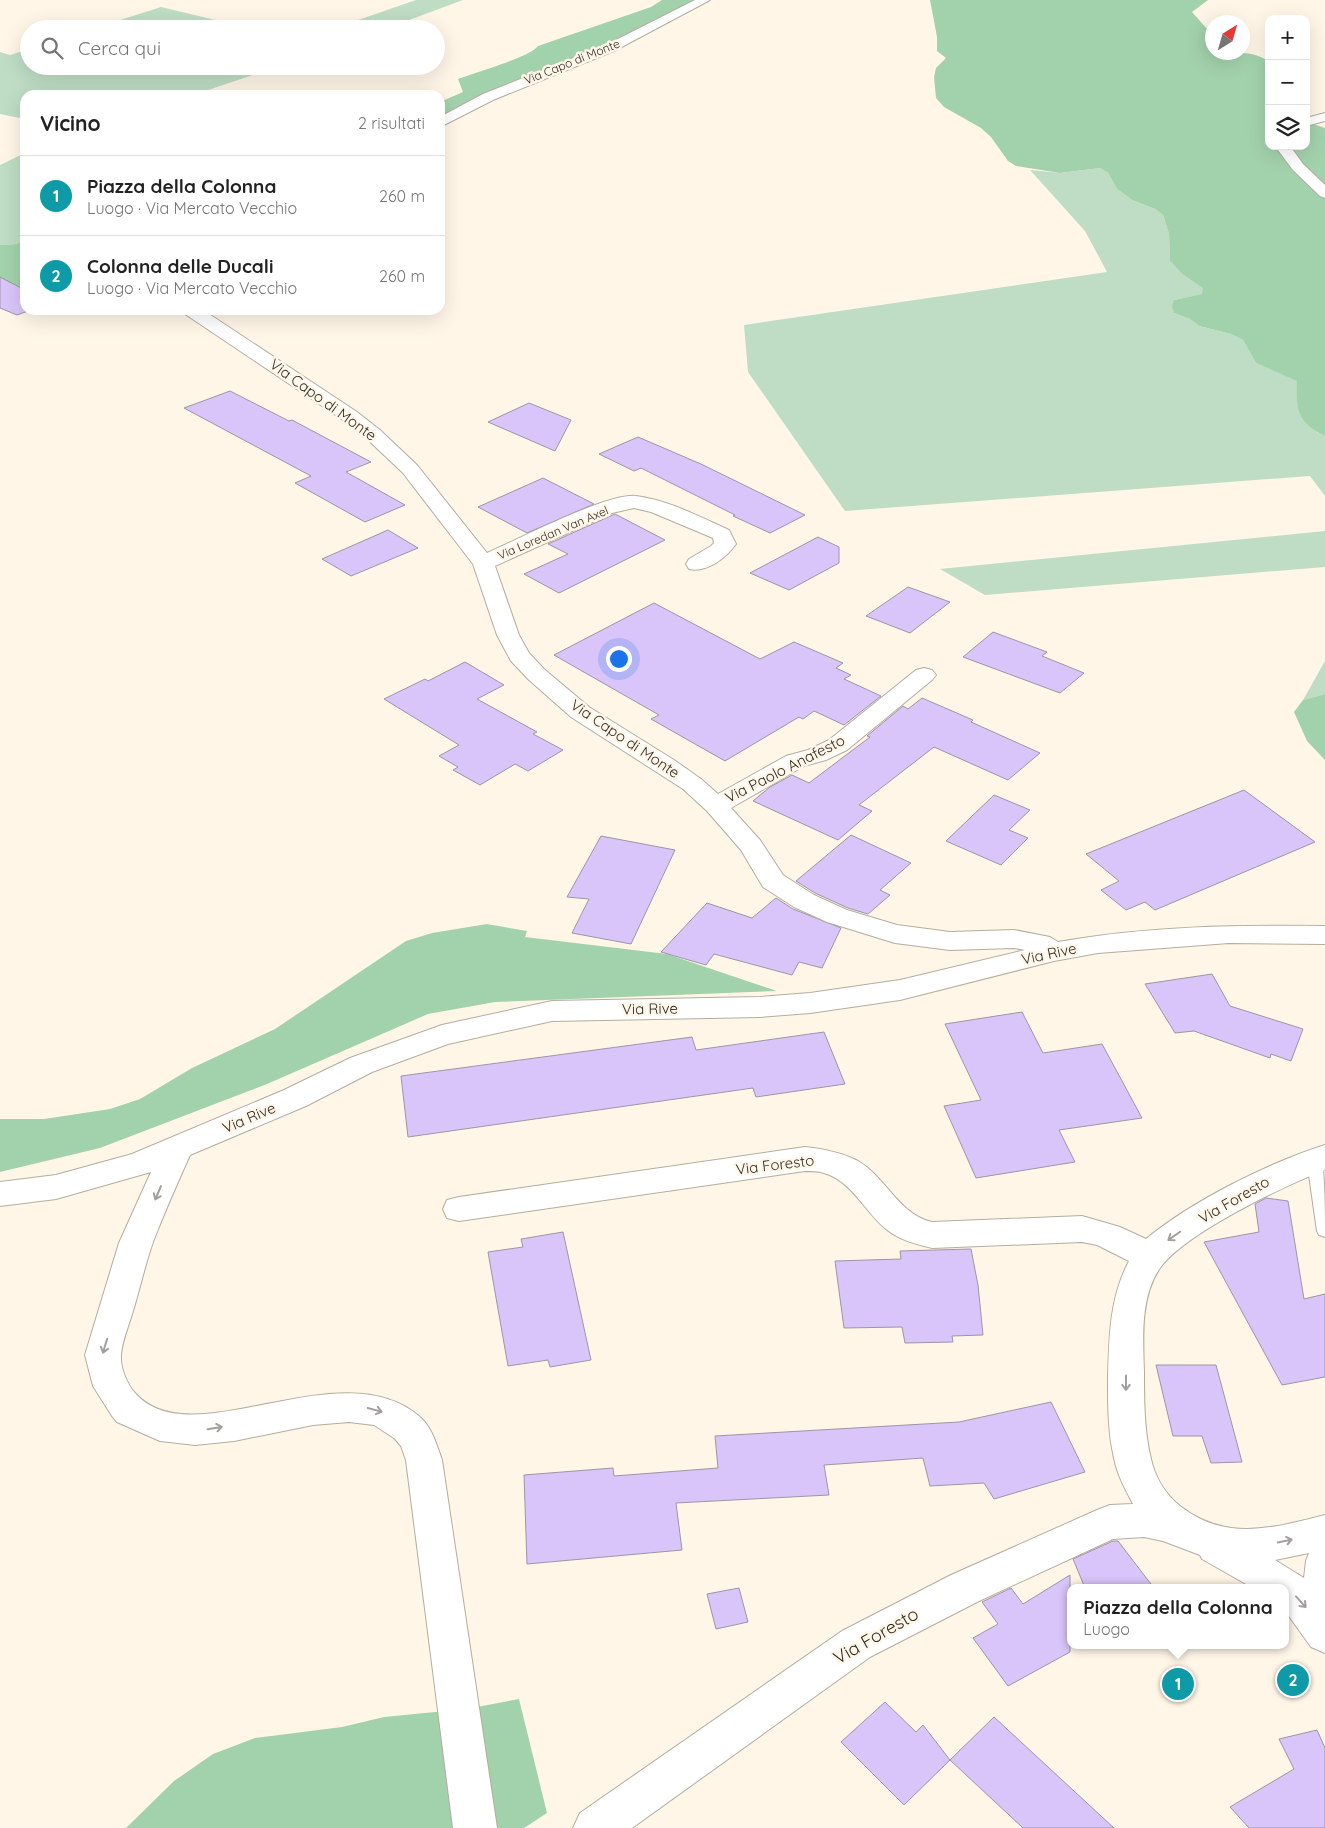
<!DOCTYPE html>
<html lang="it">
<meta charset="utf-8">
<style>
body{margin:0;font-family:Quicksand,sans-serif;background:#f6f6f6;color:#222}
.controls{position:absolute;right:15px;top:15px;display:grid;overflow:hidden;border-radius:10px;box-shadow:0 5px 20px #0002}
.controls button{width:45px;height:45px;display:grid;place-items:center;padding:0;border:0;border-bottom:1px solid #e0e0e0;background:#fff;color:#222;font:25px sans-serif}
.compass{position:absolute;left:1205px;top:15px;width:45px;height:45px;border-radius:50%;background:#fff;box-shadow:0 5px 20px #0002;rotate:37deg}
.you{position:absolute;left:618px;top:658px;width:18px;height:18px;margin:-12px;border:4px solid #fff;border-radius:50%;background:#1a73e8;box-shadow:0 0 0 8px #1a73e833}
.badge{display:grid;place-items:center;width:32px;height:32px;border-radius:50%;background:#111827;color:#fff;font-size:16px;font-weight:700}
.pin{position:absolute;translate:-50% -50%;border:2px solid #fff;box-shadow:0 1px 5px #0006}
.popup{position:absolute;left:1067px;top:1584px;width:222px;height:65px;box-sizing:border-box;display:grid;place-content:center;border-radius:10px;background:#fff;filter:drop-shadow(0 1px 4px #0005);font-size:16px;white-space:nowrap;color:#767676}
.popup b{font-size:19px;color:#222}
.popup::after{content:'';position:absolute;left:50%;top:100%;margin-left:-10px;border:10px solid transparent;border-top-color:#fff}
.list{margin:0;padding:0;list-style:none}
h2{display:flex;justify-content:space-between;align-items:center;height:65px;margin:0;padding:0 20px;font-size:21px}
h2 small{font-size:16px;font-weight:400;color:#767676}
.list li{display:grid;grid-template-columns:32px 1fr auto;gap:15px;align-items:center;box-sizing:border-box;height:80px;padding:0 20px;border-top:1px solid #e0e0e0}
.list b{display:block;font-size:19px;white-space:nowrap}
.list p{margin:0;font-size:16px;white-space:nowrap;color:#767676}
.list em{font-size:16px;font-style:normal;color:#767676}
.icon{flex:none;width:28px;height:28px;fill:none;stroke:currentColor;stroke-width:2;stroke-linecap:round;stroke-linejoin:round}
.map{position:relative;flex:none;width:1325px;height:1828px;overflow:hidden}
.search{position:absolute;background:#fff;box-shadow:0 5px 20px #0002;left:20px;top:20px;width:425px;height:55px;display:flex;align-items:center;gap:12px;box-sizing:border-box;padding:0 18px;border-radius:28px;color:#767676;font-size:19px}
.panel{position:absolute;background:#fff;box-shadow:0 5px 20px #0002;left:20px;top:90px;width:425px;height:225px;border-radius:15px}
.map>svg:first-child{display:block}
</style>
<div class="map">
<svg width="1325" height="1828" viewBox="0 0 1325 1828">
<rect width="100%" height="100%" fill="#fff6e8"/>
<path fill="#beddc4" d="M416,0H463L385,29H332Z
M161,7L253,29H92Z
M29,49V66H164L174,69L183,66H235L256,74L193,95H25V119L0,114V52L10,55Z
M25,153V238L17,244L0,245V165Z
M1100,168L1108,173L1117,189L1132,200L1155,209L1163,215L1169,234L1170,261L1182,274L1204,288L1203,294L1174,300V313L1190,319L1199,326L1231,334L1243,340L1256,363L1298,381C1296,411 1297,422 1325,436V496L1310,476L845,511L748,372L744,325L1107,272L1085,231L1030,170L1061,173Z
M1325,531V567L985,595L940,569Z
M1325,661V694L1303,700Z"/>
<path fill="#a2d2ab" d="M662,0H700L628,38L440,122V102L463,92L458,79C474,73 530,57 538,46L651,7Z
M930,0H1208L1192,12L1208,30C1208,39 1212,44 1212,52C1230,53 1255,50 1269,62V146H1306V118L1313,124L1325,128V436C1297,422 1296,411 1297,381L1256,363L1243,340L1231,334L1199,326L1190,319L1174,313L1172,306L1174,300L1202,294L1203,288L1182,274L1170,261L1169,234L1163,215L1155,209L1132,200L1117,189L1108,173L1100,168L1060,173L1016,166L1008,161L991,137L981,128L944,107L936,98L934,77L936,68L946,58L937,51V37Z
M25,238V290L18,291L0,288V245L17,244Z
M1325,694V760L1307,741L1294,712L1303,700Z
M487,924L527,931L525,937L667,954L777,991L495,1002L428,1014L267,1084L100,1148L0,1172V1119H44L110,1109L140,1099L192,1068L275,1029L406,941L432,933Z
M519,1699L547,1813L524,1828H126L174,1781L213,1754L255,1738L342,1727L384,1717L466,1709Z"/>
<path fill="#d9c5f9" stroke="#9b96a4" d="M0,277L25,290V310H31L17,315L0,308Z
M230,391L289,421L292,420L371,462L346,472L405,505L365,522L295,483L311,476L184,408Z
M529,403L571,420L555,451L488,422Z
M638,437L701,464L805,515L770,533L733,516L735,515L641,468L634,471L599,454Z
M543,478L594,504L527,533L478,507Z
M615,514L665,540L559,593L524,574L568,554L548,544Z
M388,530L418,548L351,576L322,559Z
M818,537L839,547V563L789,590L750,573Z
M908,587L950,602L910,633L866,616Z
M654,603L760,659L794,642L843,663L836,668L851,675L844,679L881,696L844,725L814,711L803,719L799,717L725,761L651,719L659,715L554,655Z
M993,632L1047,652L1042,656L1084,673L1060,693L963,657Z
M465,662L504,685L477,699L537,732L533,734L563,750L528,771L515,764L480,785L453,770L458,767L439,756L459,745L384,699L425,679L428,681Z
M922,698L973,720L971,722L1040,753L1008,780L934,747L859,805L872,811L838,840L753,801L770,787L792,775L809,783L870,737L867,736L903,706L908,709Z
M1244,790L1315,842L1155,910L1145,902L1126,910L1101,890L1119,881L1086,854Z
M994,795L1030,810L1009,830L1028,838L1001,865L946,841Z
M851,835L911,863L880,890L890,895L868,914L848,908L815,893L796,881Z
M601,836L675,850L631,944L572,933L589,899L567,897Z
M776,898L793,909L841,928L822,968L799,962L792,975L714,954L706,965L661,952L707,903L752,918Z
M1212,974L1230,1006L1303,1029L1291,1061L1271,1054L1270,1058L1194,1031L1175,1033L1145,984Z
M1022,1012L1043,1053L1102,1044L1142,1118L1059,1130L1075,1162L976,1178L944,1106L981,1100L945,1024Z
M824,1032L845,1084L756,1097L753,1088L408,1137L401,1076L692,1037L696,1050Z
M1266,1198L1288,1201L1304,1299L1325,1294V1377L1282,1385L1204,1242L1259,1232L1255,1204Z
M563,1232L591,1360L550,1367L548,1360L508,1366L488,1252L523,1247L521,1239Z
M971,1249L978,1285L983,1335L952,1336L953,1342L905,1343L902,1327L844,1328L835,1261L901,1259L900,1251Z
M1156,1365H1216L1242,1462L1211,1463L1202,1436H1173Z
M1051,1402L1085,1472L994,1499L984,1483L930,1486L923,1458L824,1465L829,1495L676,1503L682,1550L527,1564L524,1475L613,1468L614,1476L718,1468L715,1436L959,1422Z
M1113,1541H1118L1154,1588H1085L1073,1559Z
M1070,1575V1652L1008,1686L973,1638L998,1624L982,1602L1011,1588L1023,1604Z
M739,1588L748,1622L716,1629L707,1594Z
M885,1702L916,1732L923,1725L950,1760L904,1805L841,1742Z
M994,1717L1114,1828H1023L950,1760Z
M1317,1730L1325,1748V1828H1249L1230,1807L1294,1769L1279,1739Z"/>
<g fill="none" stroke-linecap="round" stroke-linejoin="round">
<defs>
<path id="service" d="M1315,1155L1321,1157C1325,1172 1325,1218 1325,1237L1319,1235L1317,1231L1307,1161L1309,1157Z"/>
<path id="minor" d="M695,0H710L614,51L493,100L440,127V117L483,94L606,45Z
M1325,113V121L1306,126V118Z
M1275,146H1290L1303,164L1325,185V198L1320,196L1293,170Z
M182,310H203L357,412L380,430L417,465L487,553C517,540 607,493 636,496C668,500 700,517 729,530L736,544C726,558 707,573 689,569L686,564L689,559L711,546L714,543L713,538L651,512L634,508L612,513L495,566L519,635L529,653L544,669L589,707L674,760L701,779L718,794L786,756L808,750L829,740L916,670L924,668L932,670L936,675L932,680L847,750L826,760L804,766L731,808L760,840L783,875L814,895L847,910L897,925L950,932L1014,930L1050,937L1058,942C1147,926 1236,925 1325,926V944L1229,943L1098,953L1054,961L900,1000L810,1013L760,1017L552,1021L448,1044L372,1072L306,1106L190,1155C177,1184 164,1213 153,1242C145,1265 140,1288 133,1311C129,1325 122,1341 121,1355C120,1368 127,1384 135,1393C192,1458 341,1348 420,1417C432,1427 437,1446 442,1460L497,1828H453L406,1460L401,1446L394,1438L374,1425L349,1422L313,1425L234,1441L195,1445L160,1441L117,1422L112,1416L93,1386L85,1355L119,1243L151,1172L56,1199L0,1206V1182L56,1175L132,1154L284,1090L350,1058L442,1025L552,1001L760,997L810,993L900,980L1025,950L1014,948L950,950L895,943L827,922L794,907L763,887L741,850L707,811L683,789L571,717L528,679L511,661L497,635L473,564L403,473L366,438L343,420L185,314Z
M1325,1145V1170C1284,1186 1185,1233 1160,1268C1140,1297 1143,1338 1144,1372C1144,1401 1144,1430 1151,1459C1155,1477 1165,1494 1180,1506C1226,1542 1273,1528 1325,1515V1653L1311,1647L1286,1612V1588H1253L1202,1559L1200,1555L1163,1541L1144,1537L1113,1539L979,1601L870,1657L632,1828H573L580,1813L842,1631L951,1575L1097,1510L1110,1505L1133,1504C1125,1489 1117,1474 1114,1458C1108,1432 1108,1407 1108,1381C1109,1339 1109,1299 1129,1261L1097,1245L1082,1242L932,1248C916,1244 899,1240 886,1229C865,1212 852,1181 824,1173C818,1171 811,1171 805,1171L459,1221L447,1218L443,1209L447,1200L459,1197L805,1147C823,1149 841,1152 858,1161C886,1177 898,1214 932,1222L1082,1216L1120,1227L1146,1239C1192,1201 1268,1163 1325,1145ZM1309,1553L1306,1561L1304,1578L1275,1560Z"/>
</defs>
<use href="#service" stroke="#b4ac9f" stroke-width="2"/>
<use href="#minor" stroke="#b4ac9f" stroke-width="2"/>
<use href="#service" fill="#fff" fill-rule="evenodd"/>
<use href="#minor" fill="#fff" fill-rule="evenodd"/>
</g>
<defs><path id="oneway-shaft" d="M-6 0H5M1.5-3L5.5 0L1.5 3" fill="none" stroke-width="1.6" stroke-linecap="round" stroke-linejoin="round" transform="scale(1.25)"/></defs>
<g stroke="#a1a09d">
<use href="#oneway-shaft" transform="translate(158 1193) rotate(113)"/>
<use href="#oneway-shaft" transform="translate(1174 1236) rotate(145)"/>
<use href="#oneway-shaft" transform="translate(105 1346) rotate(107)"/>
<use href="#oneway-shaft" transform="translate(1126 1383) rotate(90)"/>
<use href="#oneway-shaft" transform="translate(375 1410) rotate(15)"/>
<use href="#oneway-shaft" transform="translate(215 1428) rotate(-10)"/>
<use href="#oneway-shaft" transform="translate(1285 1541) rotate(-12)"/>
<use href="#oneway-shaft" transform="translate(1301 1602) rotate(48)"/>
</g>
<g text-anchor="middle" stroke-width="5" stroke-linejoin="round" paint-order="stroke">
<g font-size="12" fill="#2e2b26" stroke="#fff6e8">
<text transform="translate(572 62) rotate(-22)" y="4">Via Capo di Monte</text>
<text transform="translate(553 533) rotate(-23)" y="4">Via Loredan Van Axel</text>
</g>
<g font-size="15" fill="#2e2b26" stroke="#fff6e8">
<text transform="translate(323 400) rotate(36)" y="5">Via Capo di Monte</text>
<text transform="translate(625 739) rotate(34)" y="5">Via Capo di Monte</text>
<text transform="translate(785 769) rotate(-27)" y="5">Via Paolo Anafesto</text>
<text transform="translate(1049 954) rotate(-12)" y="5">Via Rive</text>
<text transform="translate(650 1009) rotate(-1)" y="5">Via Rive</text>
<text transform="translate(249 1118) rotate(-23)" y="5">Via Rive</text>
<text transform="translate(775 1165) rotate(-7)" y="5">Via Foresto</text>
<text transform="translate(1234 1200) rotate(-30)" y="5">Via Foresto</text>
</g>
<g font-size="18" fill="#2e2b26" stroke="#fff6e8">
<text transform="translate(876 1636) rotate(-30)" y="6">Via Foresto</text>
</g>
</g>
</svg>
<div class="controls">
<button>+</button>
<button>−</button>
<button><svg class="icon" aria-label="layers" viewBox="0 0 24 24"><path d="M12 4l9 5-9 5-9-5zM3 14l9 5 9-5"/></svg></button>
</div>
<svg class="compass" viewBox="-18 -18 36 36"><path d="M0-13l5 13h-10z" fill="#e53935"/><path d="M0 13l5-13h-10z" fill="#767676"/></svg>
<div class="you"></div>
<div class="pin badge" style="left:1178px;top:1684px;background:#0f9aa8">1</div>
<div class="popup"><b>Piazza della Colonna</b>Luogo</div>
<div class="pin badge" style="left:1293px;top:1680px;background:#0f9aa8">2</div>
<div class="search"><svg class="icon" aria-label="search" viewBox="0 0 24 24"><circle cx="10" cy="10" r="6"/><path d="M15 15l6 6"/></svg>Cerca qui</div>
<section class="panel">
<h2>Vicino<small>2 risultati</small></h2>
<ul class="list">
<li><span class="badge" style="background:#0f9aa8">1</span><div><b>Piazza della Colonna</b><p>Luogo · Via Mercato Vecchio</p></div><em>260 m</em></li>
<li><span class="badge" style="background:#0f9aa8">2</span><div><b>Colonna delle Ducali</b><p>Luogo · Via Mercato Vecchio</p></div><em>260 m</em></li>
</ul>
</section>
</div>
